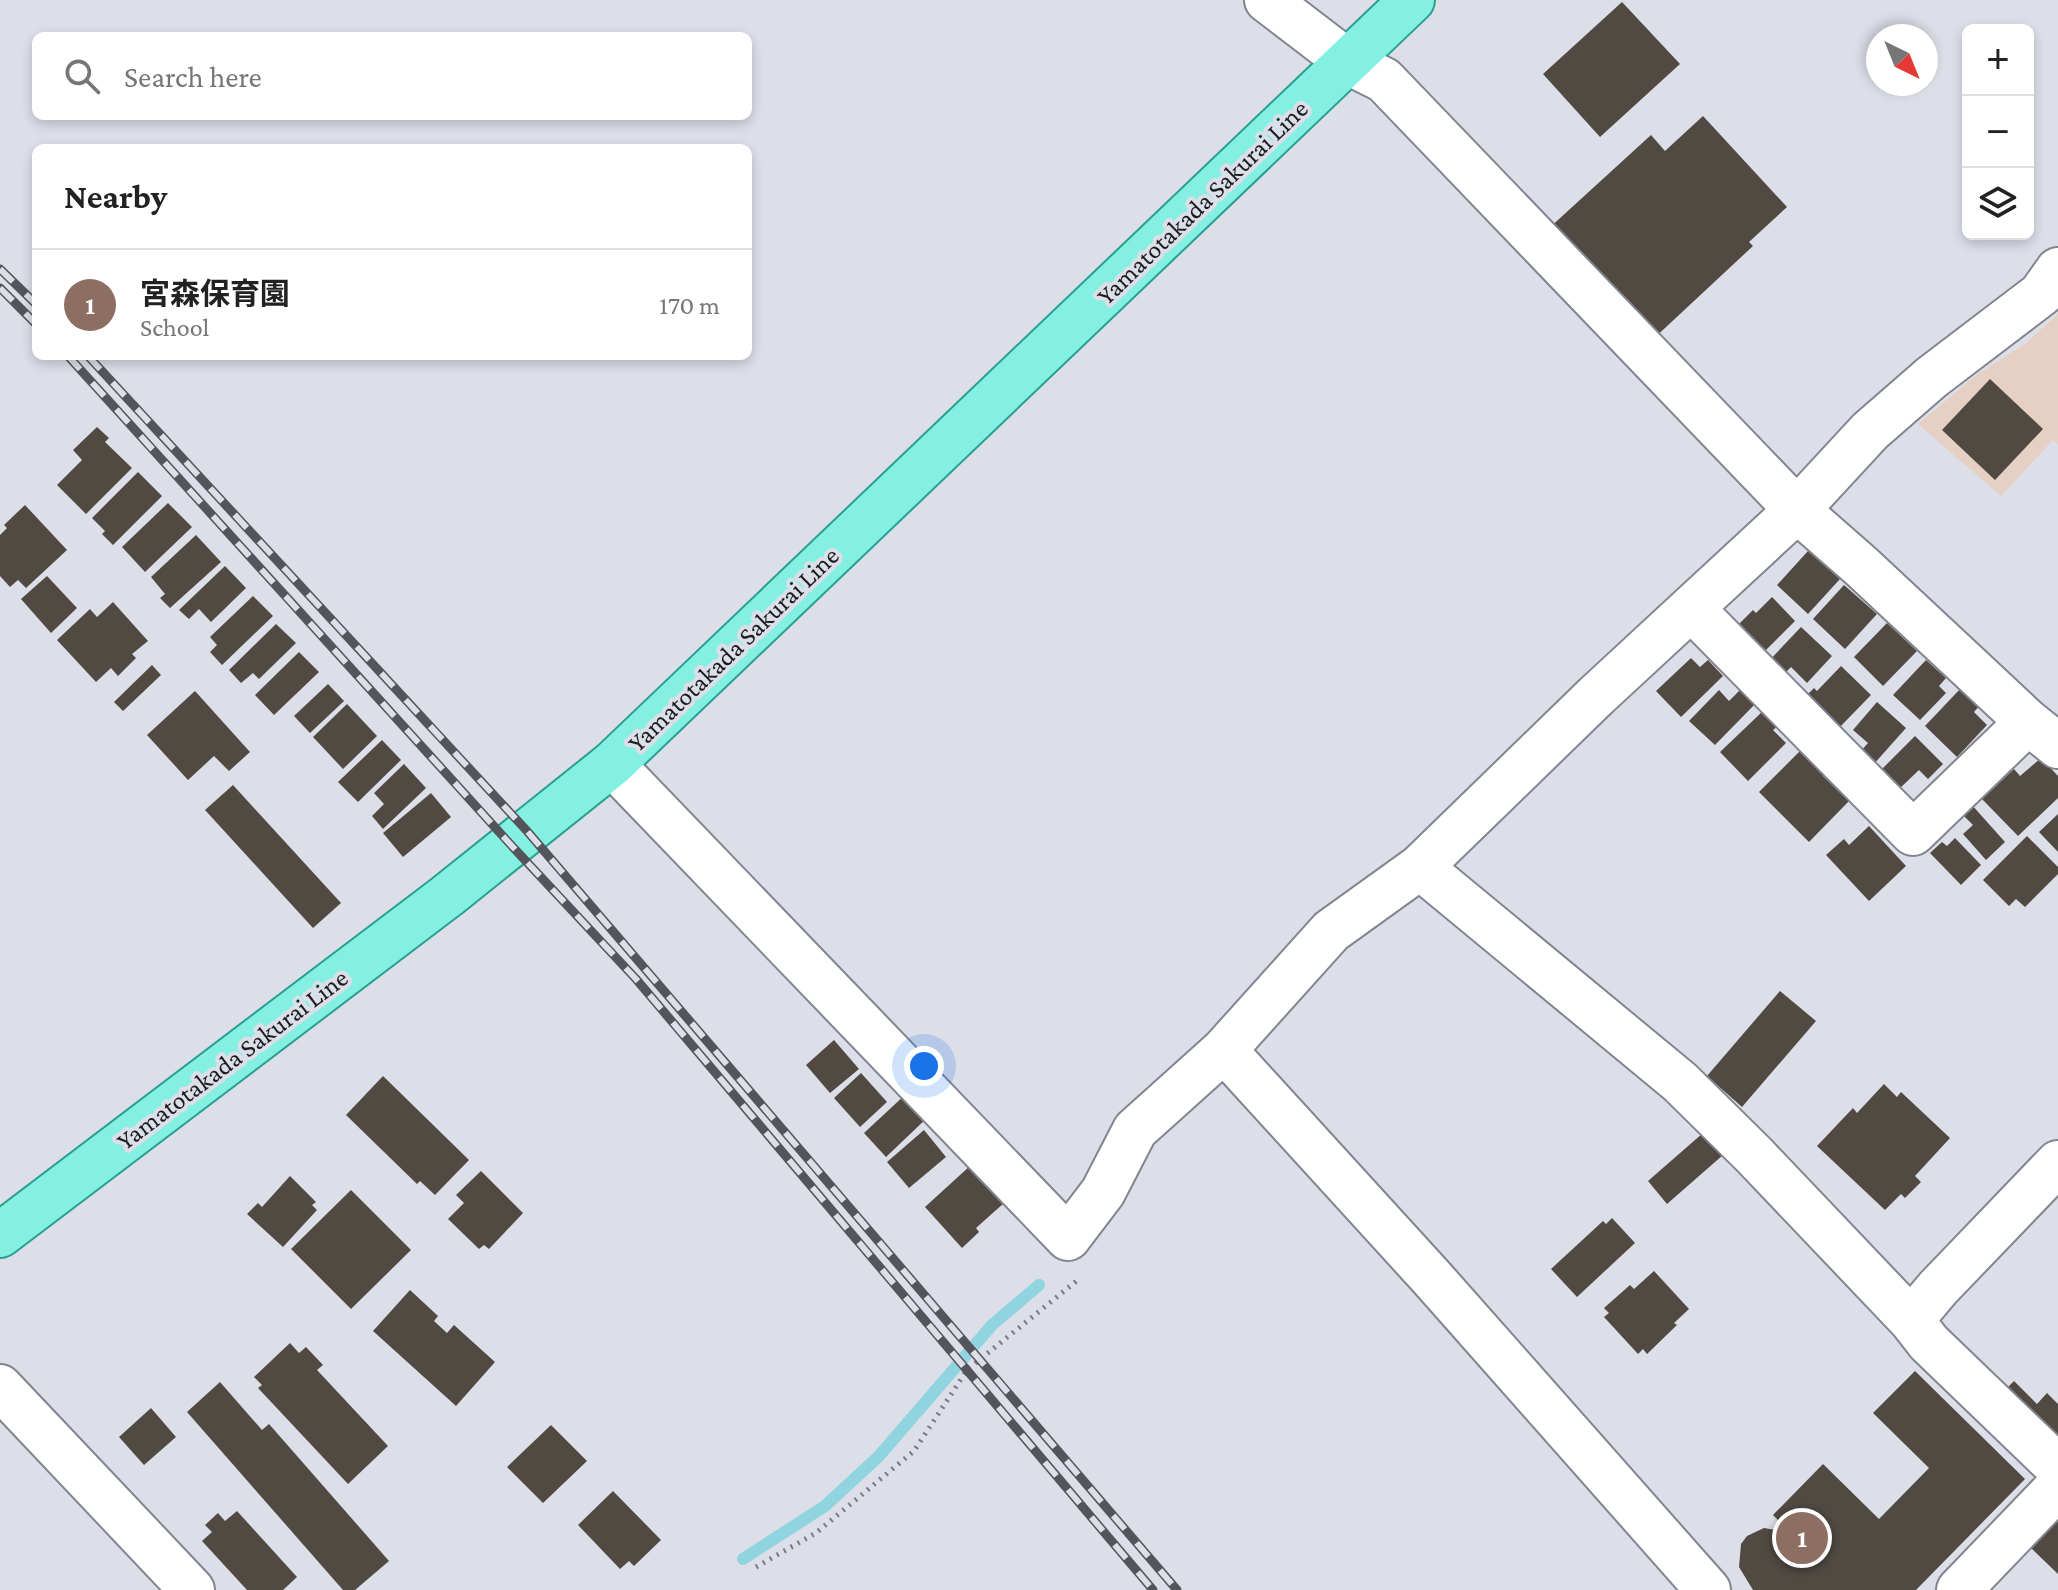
<!DOCTYPE html>
<meta charset="utf-8">
<style>
body{margin:0;font-family:"Crimson Pro","Noto Sans JP",serif;background:#f2f2f2;color:#222}
.controls{position:absolute;right:24px;top:24px;display:grid;overflow:hidden;border-radius:12px;box-shadow:0 4px 12px #0003}
.controls button{width:72px;height:72px;display:grid;place-items:center;padding:0;border:0;border-bottom:2px solid #e0e0e0;background:#fff;color:#222;font:40px sans-serif}
.compass{position:absolute;left:1866px;top:24px;width:72px;height:72px;border-radius:50%;background:#fff;box-shadow:0 4px 12px #0003;rotate:137deg}
.you{position:absolute;left:924px;top:1066px;width:28px;height:28px;margin:-20px;border:6px solid #fff;border-radius:50%;background:#1a73e8;box-shadow:0 0 0 12px #1a73e833}
.badge{display:grid;place-items:center;width:52px;height:52px;border-radius:50%;background:#b45309;color:#fff;font-size:26px;font-weight:700}
.pin{position:absolute;translate:-50% -50%;border:4px solid #fff;box-shadow:0 2px 8px #0006}
.list{margin:0;padding:0;list-style:none}
h2{display:flex;justify-content:space-between;align-items:center;height:104px;margin:0;padding:0 32px;font-size:34px}
h2 small{font-size:26px;font-weight:400;color:#767676}
.list li{display:grid;grid-template-columns:52px 1fr auto;gap:24px;align-items:center;box-sizing:border-box;height:112px;padding:0 32px;border-top:2px solid #e0e0e0}
.list b{display:block;font-size:30px;white-space:nowrap}
.list p{margin:0;font-size:26px;white-space:nowrap;color:#767676}
.list em{font-size:26px;font-style:normal;color:#767676}
.icon{flex:none;width:44px;height:44px;fill:none;stroke:currentColor;stroke-width:2;stroke-linecap:round;stroke-linejoin:round}
.map{position:relative;flex:none;width:2058px;height:1590px;overflow:hidden}
.search{position:absolute;background:#fff;box-shadow:0 4px 12px #0003;left:32px;top:32px;width:720px;height:88px;display:flex;align-items:center;gap:20px;box-sizing:border-box;padding:0 28px;border-radius:12px;color:#767676;font-size:30px}
.panel{position:absolute;background:#fff;box-shadow:0 4px 12px #0003;left:32px;top:144px;width:720px;height:216px;border-radius:12px}
.map>svg:first-child{display:block}
</style>
<div class="map">
<svg width="2058" height="1590" viewBox="0 0 2058 1590">
<rect width="100%" height="100%" fill="#dcdee8"/>
<path fill="#e6d0c3" d="M2058,314V444L2053,440L2001,496L1918,424L1974,377L2026,343Z"/>
<g fill="none" stroke-linecap="round" stroke-linejoin="round">
<path stroke="#90d4df" stroke-width="12" d="M743,1559L825,1506L879,1456L992,1325L1039,1285"/>
</g>
<path fill="#504a43" d="M1622,2L1680,64L1600,137L1543,74Z
M1703,116L1787,207L1749,242L1753,246L1650,342L1547,230L1651,135L1665,151Z
M1990,379L2043,429L1995,480L1942,430Z
M97,427L109,438L105,442L132,468L86,514L57,485L82,460L73,450Z
M138,472L162,496L113,545L102,534L105,531L92,518Z
M168,503L192,527L145,572L122,547Z
M25,505L67,550L26,588L18,580L10,587L0,576V535L7,528L4,525Z
M196,535L221,562L170,608L160,598L165,594L151,577Z
M1808,551L1840,579L1808,614L1777,585Z
M225,566L246,588L211,622L199,609L189,619L179,610Z
M47,576L77,608L51,633L21,599Z
M1844,585L1877,614L1845,649L1813,619Z
M253,596L273,616L222,665L210,652L217,645L210,637Z
M1772,597L1795,621L1761,655L1734,629L1753,610L1756,613Z
M113,602L148,641L132,654L136,658L118,676L111,668L96,682L57,640L90,609L97,617Z
M1887,623L1917,651L1883,686L1854,657Z
M276,624L296,643L259,679L253,673L241,683L229,670Z
M1801,627L1832,656L1807,683L1791,667L1781,677L1767,663Z
M299,652L319,672L274,715L255,695Z
M1691,658L1700,667L1708,660L1723,676L1681,717L1656,691Z
M1926,660L1946,678L1939,686L1946,693L1920,720L1893,695Z
M152,665L161,675L123,711L114,702Z
M1841,666L1871,695L1838,729L1805,697L1814,688L1817,691Z
M328,684L344,701L310,733L294,716Z
M1742,688L1757,702L1715,745L1689,721L1719,690L1729,701Z
M1961,688L1980,705L1974,712L1987,725L1957,757L1925,726Z
M195,691L250,752L229,771L214,756L188,780L147,735Z
M1877,702L1906,728L1873,765L1859,753L1868,743L1853,730Z
M347,704L377,736L343,769L313,737Z
M1763,711L1778,726L1773,730L1786,743L1748,781L1720,752Z
M1915,736L1943,764L1928,779L1919,770L1898,790L1879,772Z
M382,740L401,760L358,802L338,782Z
M1803,748L1827,772L1823,776L1849,801L1809,842L1759,792Z
M2041,758L2058,776V798L2018,836L1982,799L2014,769L2020,776Z
M404,764L426,788L383,829L372,816L384,804L374,793Z
M233,785L341,903L313,928L205,810Z
M431,793L451,817L403,857L383,833Z
M1971,804L2005,842L1986,860L1963,834L1973,825L1961,813Z
M2058,814V852L2039,832Z
M1869,826L1906,866L1869,901L1826,855L1844,839L1849,845Z
M2027,836L2058,867V874L2025,907L2016,899L2009,906L1983,880Z
M1955,838L1981,865L1961,885L1930,853L1942,842L1947,846Z
M1780,991L1816,1021L1742,1107L1707,1076Z
M834,1040L859,1069L830,1093L806,1065Z
M861,1073L887,1102L860,1127L834,1098Z
M383,1076L469,1160L435,1195L420,1181L417,1184L346,1115Z
M1884,1084L1897,1097L1901,1092L1950,1138L1915,1176L1921,1182L1905,1198L1901,1194L1885,1210L1817,1146L1853,1108L1857,1113Z
M907,1093L928,1117L886,1157L864,1133Z
M924,1130L946,1157L909,1188L887,1162Z
M1703,1133L1723,1155L1667,1204L1648,1181Z
M971,1165L1004,1203L976,1228L979,1232L962,1248L925,1207Z
M481,1171L523,1213L489,1249L484,1245L479,1249L448,1219L464,1203L456,1195Z
M290,1176L316,1202L312,1205L317,1210L283,1247L247,1214L258,1203L262,1207Z
M351,1190L411,1250L351,1309L291,1249Z
M1612,1218L1635,1243L1577,1297L1551,1269L1603,1221L1606,1224Z
M1654,1271L1689,1309L1674,1323L1677,1325L1647,1354L1643,1349L1638,1354L1604,1317L1609,1313L1604,1308L1630,1285L1634,1289Z
M410,1290L438,1316L434,1321L447,1333L454,1325L495,1362L456,1406L373,1331Z
M290,1343L299,1353L306,1347L323,1365L317,1370L388,1446L348,1484L258,1388L262,1385L254,1377Z
M1915,1371L2025,1479L1916,1590H1753L1739,1567L1741,1544L1747,1536L1764,1528L1781,1531L1785,1527L1773,1515L1823,1464L1879,1519L1929,1468L1873,1413Z
M2014,1381L2037,1404L2047,1393L2058,1404V1437L2008,1387Z
M220,1382L262,1430L269,1424L389,1561L355,1590H343L187,1412Z
M151,1408L176,1437L144,1465L119,1437Z
M551,1425L587,1461L543,1503L507,1467Z
M613,1491L661,1540L634,1566L629,1561L620,1569L578,1525Z
M237,1511L297,1577L283,1590H247L202,1541L212,1532L205,1525L218,1513L225,1521Z
M2058,1519V1574L2030,1547Z"/>
<g fill="none" stroke-linecap="round" stroke-linejoin="round">
<defs>
<path id="minor" d="M1267,0L1348,62L1384,80L1797,510L1861,566L2028,722L2058,746
M1691,608L1913,833L2028,722
M612,764L1068,1238L1103,1192L1135,1130L1224,1050L1331,931L1420,867L1596,696L1797,510L1870,431L1932,377L2041,294L2058,270
M1420,867L1680,1082L1754,1155L1911,1320L1938,1288L2058,1163
M1224,1050L1432,1278L1708,1590
M1911,1320L1929,1343L2058,1467
M0,1387L192,1590
M1959,1590L2058,1487"/>
<path id="primary" d="M0,1235L447,896L612,764L1412,0"/>
</defs>
<use href="#minor" stroke="#83858e" stroke-width="48"/>
<use href="#primary" stroke="#299f91" stroke-width="48"/>
<path stroke="#7a7b82" stroke-width="5" stroke-dasharray="2 6" stroke-linecap="butt" d="M756,1567L816,1533L914,1451L967,1370L1079,1279"/>
<use href="#minor" stroke="#fff" stroke-width="44"/>
<use href="#primary" stroke="#83f0e2" stroke-width="44"/>
<defs>
<path id="rail" d="M0,269L36,304
M0,288L36,324
M68,356L511,845L636,979L1153,1590
M88,356L527,831L1177,1590"/>
</defs>
<use href="#rail" stroke="#54555a" stroke-width="9"/>
<use href="#rail" stroke="#dcdee8" stroke-width="6" stroke-dasharray="18" stroke-linecap="butt"/>
</g>
<g text-anchor="middle" stroke-width="8" stroke-linejoin="round" paint-order="stroke">
<g font-size="26" fill="#1b1c1f" stroke="#dcdee8">
<text transform="translate(1202 202) rotate(-44)" y="9">Yamatotakada Sakurai Line</text>
<text transform="translate(733 649) rotate(-44)" y="9">Yamatotakada Sakurai Line</text>
<text transform="translate(232 1059) rotate(-37)" y="9">Yamatotakada Sakurai Line</text>
</g>
</g>
</svg>
<div class="controls">
<button>+</button>
<button>−</button>
<button><svg class="icon" aria-label="layers" viewBox="0 0 24 24"><path d="M12 4l9 5-9 5-9-5zM3 14l9 5 9-5"/></svg></button>
</div>
<svg class="compass" viewBox="-18 -18 36 36"><path d="M0-13l5 13h-10z" fill="#e53935"/><path d="M0 13l5-13h-10z" fill="#767676"/></svg>
<div class="you"></div>
<div class="pin badge" style="left:1802px;top:1538px;background:#8d6e63">1</div>
<div class="search"><svg class="icon" aria-label="search" viewBox="0 0 24 24"><circle cx="10" cy="10" r="6"/><path d="M15 15l6 6"/></svg>Search here</div>
<section class="panel">
<h2>Nearby<small></small></h2>
<ul class="list">
<li><span class="badge" style="background:#8d6e63">1</span><div><b>宮森保育園</b><p>School</p></div><em>170 m</em></li>
</ul>
</section>
</div>
